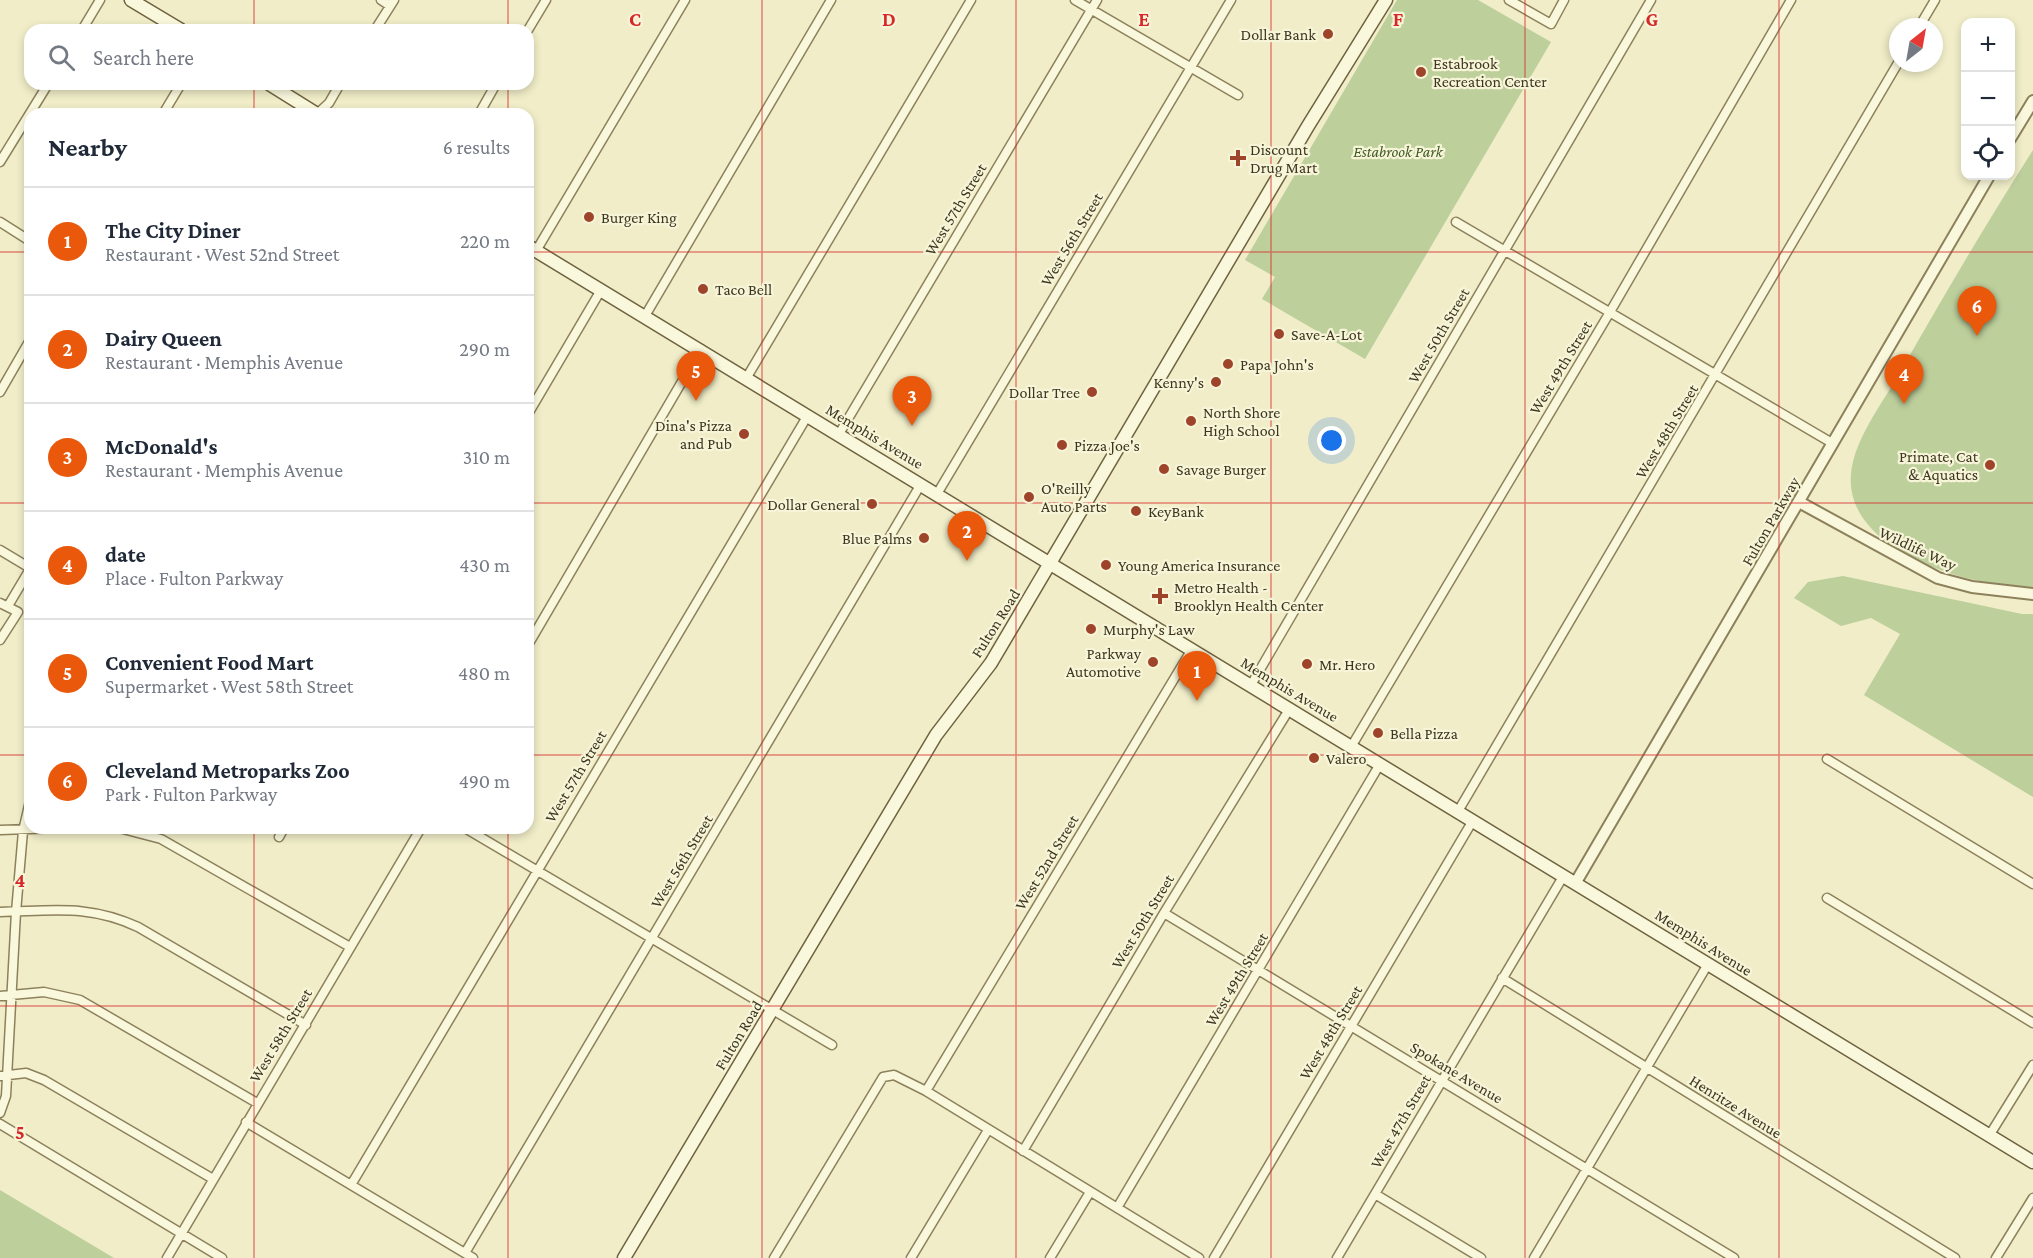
<!DOCTYPE html>
<meta charset="utf-8">
<style>
body{margin:0;font-family:"Crimson Pro",serif;background:#f2f2f3;color:#1f2937}
.controls{position:absolute;right:18px;top:18px;display:grid;overflow:hidden;border-radius:12px;box-shadow:0 3px 9px #0003}
.controls button{width:54px;height:54px;display:grid;place-items:center;padding:0;border:0;border-bottom:2px solid #e0e1e3;background:#fff;color:#1f2937;font:30px sans-serif}
.compass{position:absolute;left:1889px;top:18px;width:54px;height:54px;border-radius:50%;background:#fff;box-shadow:0 3px 9px #0003;rotate:31deg}
.you{position:absolute;left:1332px;top:441px;width:21px;height:21px;margin:-15px;border:4px solid #fff;border-radius:50%;background:#1a73e8;box-shadow:0 0 0 9px #1a73e833}
.badge{display:grid;place-items:center;width:39px;height:39px;border-radius:50%;background:#ea580c;color:#fff;font-size:20px;font-weight:700}
.pin{position:absolute;translate:-50% -50px;filter:drop-shadow(0 2px 3px #0008)}
.pin::after{content:'';position:absolute;top:32px;width:21px;height:18px;background:inherit;clip-path:polygon(0 0,100% 0,50% 100%)}
.list{margin:0;padding:0;list-style:none}
h2{display:flex;justify-content:space-between;align-items:center;height:78px;margin:0;padding:0 24px;font-size:26px}
h2 small{font-size:20px;font-weight:400;color:#747a83}
.list li{display:grid;grid-template-columns:39px 1fr auto;gap:18px;align-items:center;box-sizing:border-box;height:108px;padding:0 24px;border-top:2px solid #e0e1e3}
.list b{display:block;font-size:22px;white-space:nowrap}
.list p{margin:0;font-size:20px;white-space:nowrap;color:#747a83}
.list em{font-size:20px;font-style:normal;color:#747a83}
.icon{flex:none;width:33px;height:33px;fill:none;stroke:currentColor;stroke-width:2;stroke-linecap:round;stroke-linejoin:round}
.map{position:relative;flex:none;width:2033px;height:1258px;overflow:hidden}
.search{position:absolute;background:#fff;box-shadow:0 3px 9px #0003;left:24px;top:24px;width:510px;height:66px;display:flex;align-items:center;gap:15px;box-sizing:border-box;padding:0 21px;border-radius:18px;color:#747a83;font-size:22px}
.panel{position:absolute;background:#fff;box-shadow:0 3px 9px #0003;left:24px;top:108px;width:510px;height:726px;border-radius:18px}
.map>svg:first-child{display:block}
</style>
<div class="map">
<svg width="2033" height="1258" viewBox="0 0 2033 1258">
<rect width="100%" height="100%" fill="#f0edc8"/>
<path fill="#bdcf9b" d="M1397,0H1478L1551,42L1365,359L1262,299L1275,277L1245,260Z
M2033,150V587C1973,588 1844,552 1851,474C1854,440 1881,405 1898,376C1941,300 1986,224 2033,150Z
M1843,576L2022,614H2033V797L1864,695L1900,634L1871,618L1841,626L1794,598L1808,582Z
M0,1190L114,1258H0Z"/>
<g fill="none" stroke-linecap="round" stroke-linejoin="round">
<defs>
<path id="minor" d="M381,0L390,6
M1075,0L1238,95
M1509,0L1551,24L1564,0
M1919,27L1935,0
M82,30L100,0
M375,30L394,0
M528,30L546,0
M163,114L181,84
M317,114L329,103L340,84
M479,114L496,84
M0,162L48,84
M0,222L30,241
M1456,222L1832,443
M536,251L685,0
M645,316L831,0
M747,377L971,0
M0,392L30,340
M528,414L601,290
M839,434L1097,0
M937,494L1231,0
M0,550L30,568
M0,603L18,612L0,640
M8,606L30,569
M528,645L701,349
M1251,685L1651,0
M1351,747L1610,312L1791,0
M1827,759L2033,884
M1457,813L1898,63
M119,828L161,839L350,947
M465,828L832,1045
M0,830L61,828
M279,837L284,828
M1827,898L2033,1023
M0,912C53,911 88,904 138,927L306,1025
M1164,913L1734,1258
M1502,978L1955,1258
M0,996L44,992L80,1000L257,1103
M0,1076L26,1073L44,1080L213,1179
M926,1091L1192,649
M0,1113L6,1096L16,912L23,831L30,801
M246,1122L473,1258
M0,1124L222,1258
M1989,1136L2033,1065
M1023,1151L1164,913L1290,708
M351,1185L808,415
M1375,1194L1481,1258
M1117,1208L1380,764
M465,1253L921,484
M167,1258L421,828
M774,1258L883,1077L894,1075L926,1091L1199,1258
M911,1258L988,1130
M1050,1258L1090,1192
M1214,1258L1472,822
M1337,1258L1564,875
M1534,1258L1708,964
M1996,1258L2033,1198"/>
<path id="tertiary" d="M2010,139L2033,101
M1799,502L1938,578L1972,587L2033,594
M1576,882L1989,176"/>
<path id="secondary" d="M131,0L181,30
M269,84L317,114
M528,246L2033,1162
M624,1258L936,735L991,663L1308,126L1386,0"/>
</defs>
<use href="#minor" stroke="#8d815c" stroke-width="11"/>
<use href="#tertiary" stroke="#8d815c" stroke-width="14"/>
<use href="#secondary" stroke="#6f623f" stroke-width="15"/>
<use href="#minor" stroke="#faf8dc" stroke-width="8"/>
<use href="#tertiary" stroke="#faf8dc" stroke-width="10"/>
<use href="#secondary" stroke="#faf8dc" stroke-width="12"/>
</g>
<path fill="none" stroke="#d62828" stroke-width="1.5" stroke-opacity="0.55" d="M254,0V30M508,0V30M762,0V1258M1016,0V1258M1271,0V1258M1525,0V1258M1779,0V1258M254,84V114M508,84V114M0,252H30M528,252H2033M0,503H30M528,503H2033M0,755H30M528,755H2033M254,828V1258M508,828V1258M0,1006H2033"/>
<g fill="#9e442a" stroke="#f7f5d8" stroke-width="2">
<circle cx="1328" cy="34" r="6"/>
<circle cx="1421" cy="72" r="6"/>
<path d="M1235 149h6v6h6v6h-6v6h-6v-6h-6v-6h6z"/>
<circle cx="589" cy="217" r="6"/>
<circle cx="703" cy="289" r="6"/>
<circle cx="1279" cy="334" r="6"/>
<circle cx="1228" cy="364" r="6"/>
<circle cx="1216" cy="382" r="6"/>
<circle cx="1092" cy="392" r="6"/>
<circle cx="1191" cy="421" r="6"/>
<circle cx="744" cy="434" r="6"/>
<circle cx="1062" cy="445" r="6"/>
<circle cx="1990" cy="465" r="6"/>
<circle cx="1164" cy="469" r="6"/>
<circle cx="1029" cy="497" r="6"/>
<circle cx="872" cy="504" r="6"/>
<circle cx="1136" cy="511" r="6"/>
<circle cx="924" cy="538" r="6"/>
<circle cx="1106" cy="565" r="6"/>
<path d="M1157 587h6v6h6v6h-6v6h-6v-6h-6v-6h6z"/>
<circle cx="1091" cy="629" r="6"/>
<circle cx="1153" cy="662" r="6"/>
<circle cx="1307" cy="664" r="6"/>
<circle cx="1378" cy="733" r="6"/>
<circle cx="1314" cy="758" r="6"/>
</g>
<g text-anchor="middle" stroke-width="4.5" stroke-linejoin="round" paint-order="stroke">
<g font-size="16" fill="#3d3520" stroke="#f7f5d8" text-anchor="start">
<text x="1316" y="40" text-anchor="end">Dollar Bank</text>
<text x="1433" y="69">Estabrook<tspan x="1433" dy="18">Recreation Center</tspan></text>
<text x="1250" y="155">Discount<tspan x="1250" dy="18">Drug Mart</tspan></text>
<text x="601" y="223">Burger King</text>
<text x="715" y="295">Taco Bell</text>
<text x="1291" y="340">Save-A-Lot</text>
<text x="1240" y="370">Papa John's</text>
<text x="1204" y="388" text-anchor="end">Kenny's</text>
<text x="1080" y="398" text-anchor="end">Dollar Tree</text>
<text x="1203" y="418">North Shore<tspan x="1203" dy="18">High School</tspan></text>
<text x="732" y="431" text-anchor="end">Dina's Pizza<tspan x="732" dy="18">and Pub</tspan></text>
<text x="1074" y="451">Pizza Joe's</text>
<text x="1978" y="462" text-anchor="end">Primate, Cat<tspan x="1978" dy="18">&amp; Aquatics</tspan></text>
<text x="1176" y="475">Savage Burger</text>
<text x="1041" y="494">O'Reilly<tspan x="1041" dy="18">Auto Parts</tspan></text>
<text x="860" y="510" text-anchor="end">Dollar General</text>
<text x="1148" y="517">KeyBank</text>
<text x="912" y="544" text-anchor="end">Blue Palms</text>
<text x="1118" y="571">Young America Insurance</text>
<text x="1174" y="593">Metro Health -<tspan x="1174" dy="18">Brooklyn Health Center</tspan></text>
<text x="1103" y="635">Murphy's Law</text>
<text x="1141" y="659" text-anchor="end">Parkway<tspan x="1141" dy="18">Automotive</tspan></text>
<text x="1319" y="670">Mr. Hero</text>
<text x="1390" y="739">Bella Pizza</text>
<text x="1326" y="764">Valero</text>
</g>
<g font-size="16" font-style="italic" fill="#415a26" stroke="#f7f5d8">
<text x="1398" y="157">Estabrook Park</text>
</g>
<g font-size="16" fill="#3d3520" stroke="#f7f5d8">
<text transform="translate(955 209) rotate(-59)" y="6">West 57th Street</text>
<text transform="translate(1071 239) rotate(-59)" y="6">West 56th Street</text>
<text transform="translate(1438 335) rotate(-60)" y="6">West 50th Street</text>
<text transform="translate(1560 367) rotate(-59)" y="6">West 49th Street</text>
<text transform="translate(1666 431) rotate(-59)" y="6">West 48th Street</text>
<text transform="translate(875 436) rotate(31)" y="6">Memphis Avenue</text>
<text transform="translate(1770 521) rotate(-60)" y="6">Fulton Parkway</text>
<text transform="translate(1918 548) rotate(25)" y="6">Wildlife Way</text>
<text transform="translate(995 623) rotate(-58)" y="6">Fulton Road</text>
<text transform="translate(1290 689) rotate(31)" y="6">Memphis Avenue</text>
<text transform="translate(575 776) rotate(-59)" y="6">West 57th Street</text>
<text transform="translate(681 861) rotate(-59)" y="6">West 56th Street</text>
<text transform="translate(1046 862) rotate(-59)" y="6">West 52nd Street</text>
<text transform="translate(1142 921) rotate(-59)" y="6">West 50th Street</text>
<text transform="translate(1704 942) rotate(32)" y="6">Memphis Avenue</text>
<text transform="translate(1236 979) rotate(-59)" y="6">West 49th Street</text>
<text transform="translate(1330 1032) rotate(-59)" y="6">West 48th Street</text>
<text transform="translate(280 1035) rotate(-59)" y="6">West 58th Street</text>
<text transform="translate(738 1035) rotate(-59)" y="6">Fulton Road</text>
<text transform="translate(1457 1072) rotate(31)" y="6">Spokane Avenue</text>
<text transform="translate(1736 1106) rotate(32)" y="6">Henritze Avenue</text>
<text transform="translate(1400 1121) rotate(-60)" y="6">West 47th Street</text>
</g>
</g>
<g font-size="20" text-anchor="middle" font-weight="bold" fill="#d62828" stroke="#f7f5d8" stroke-width="4.5" stroke-linejoin="round" paint-order="stroke">
<text x="635" y="26">C</text>
<text x="889" y="26">D</text>
<text x="1144" y="26">E</text>
<text x="1398" y="26">F</text>
<text x="1652" y="26">G</text>
<text x="20" y="887">4</text>
<text x="20" y="1139">5</text>
</g>
</svg>
<div class="controls">
<button>+</button>
<button>−</button>
<button><svg class="icon" aria-label="locate" viewBox="0 0 24 24"><circle cx="12" cy="12" r="6"/><path d="M12 2v4M12 18v4M2 12h4M18 12h4"/></svg></button>
</div>
<svg class="compass" viewBox="-18 -18 36 36"><path d="M0-13l5 13h-10z" fill="#e53935"/><path d="M0 13l5-13h-10z" fill="#747a83"/></svg>
<div class="you"></div>
<div class="pin badge" style="left:1197px;top:701px">1</div>
<div class="pin badge" style="left:967px;top:561px">2</div>
<div class="pin badge" style="left:912px;top:426px">3</div>
<div class="pin badge" style="left:1904px;top:404px">4</div>
<div class="pin badge" style="left:696px;top:401px">5</div>
<div class="pin badge" style="left:1977px;top:336px">6</div>
<div class="search"><svg class="icon" aria-label="search" viewBox="0 0 24 24"><circle cx="10" cy="10" r="6"/><path d="M15 15l6 6"/></svg>Search here</div>
<section class="panel">
<h2>Nearby<small>6 results</small></h2>
<ul class="list">
<li><span class="badge">1</span><div><b>The City Diner</b><p>Restaurant · West 52nd Street</p></div><em>220 m</em></li>
<li><span class="badge">2</span><div><b>Dairy Queen</b><p>Restaurant · Memphis Avenue</p></div><em>290 m</em></li>
<li><span class="badge">3</span><div><b>McDonald's</b><p>Restaurant · Memphis Avenue</p></div><em>310 m</em></li>
<li><span class="badge">4</span><div><b>date</b><p>Place · Fulton Parkway</p></div><em>430 m</em></li>
<li><span class="badge">5</span><div><b>Convenient Food Mart</b><p>Supermarket · West 58th Street</p></div><em>480 m</em></li>
<li><span class="badge">6</span><div><b>Cleveland Metroparks Zoo</b><p>Park · Fulton Parkway</p></div><em>490 m</em></li>
</ul>
</section>
</div>
